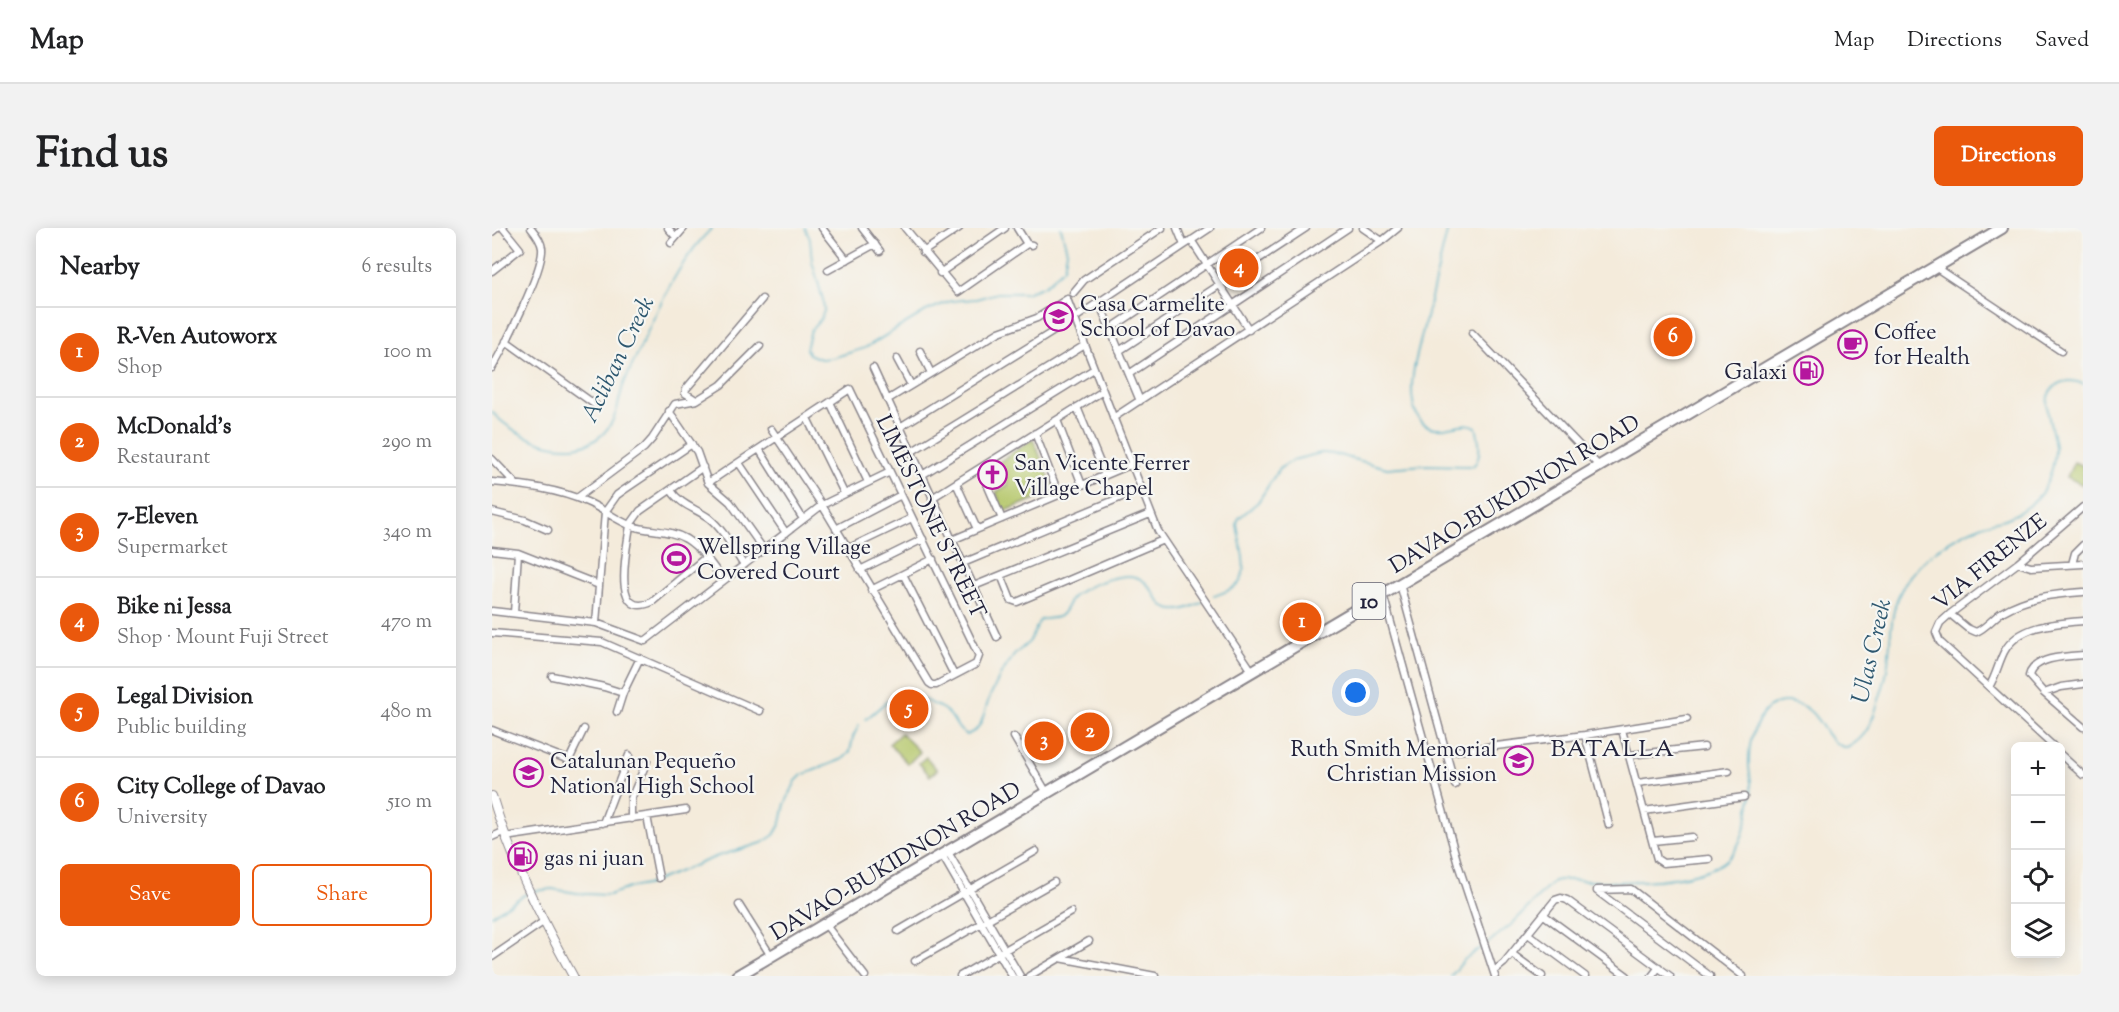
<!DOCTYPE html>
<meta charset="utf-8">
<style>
body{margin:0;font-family:"Sorts Mill Goudy",serif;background:#f2f2f2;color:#202124}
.controls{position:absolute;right:18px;bottom:18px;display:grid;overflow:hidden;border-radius:9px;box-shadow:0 3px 15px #0003}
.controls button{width:54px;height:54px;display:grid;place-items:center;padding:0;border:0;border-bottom:2px solid #e0e0e0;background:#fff;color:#202124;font:30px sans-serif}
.you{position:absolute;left:864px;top:465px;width:21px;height:21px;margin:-15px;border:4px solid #fff;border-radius:50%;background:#1a73e8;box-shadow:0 0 0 9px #1a73e833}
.badge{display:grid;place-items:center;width:39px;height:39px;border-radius:50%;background:#ea580c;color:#fff;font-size:20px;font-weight:700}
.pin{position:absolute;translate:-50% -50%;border:3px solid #fff;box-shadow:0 2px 6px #0006}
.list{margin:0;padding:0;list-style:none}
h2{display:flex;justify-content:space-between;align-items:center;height:78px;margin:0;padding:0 24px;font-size:26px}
h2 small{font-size:20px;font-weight:400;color:#757577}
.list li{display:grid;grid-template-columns:39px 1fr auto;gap:18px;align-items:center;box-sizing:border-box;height:90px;padding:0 24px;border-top:2px solid #e0e0e0}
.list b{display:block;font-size:22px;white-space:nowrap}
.list p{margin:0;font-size:20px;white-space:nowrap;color:#757577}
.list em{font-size:20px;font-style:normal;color:#757577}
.actions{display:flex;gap:12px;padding:18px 24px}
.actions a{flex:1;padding:14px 0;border:2px solid #ea580c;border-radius:9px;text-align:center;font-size:21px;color:#ea580c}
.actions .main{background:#ea580c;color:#fff}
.icon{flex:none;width:33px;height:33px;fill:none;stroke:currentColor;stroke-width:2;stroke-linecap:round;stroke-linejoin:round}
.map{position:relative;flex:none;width:1591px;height:748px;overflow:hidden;border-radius:9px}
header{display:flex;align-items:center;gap:36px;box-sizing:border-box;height:84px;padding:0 30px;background:#fff;border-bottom:2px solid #e0e0e0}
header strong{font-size:28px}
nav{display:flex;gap:33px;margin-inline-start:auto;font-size:21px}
.intro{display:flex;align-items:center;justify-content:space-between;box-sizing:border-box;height:144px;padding:0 36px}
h1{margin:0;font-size:42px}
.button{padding:15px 27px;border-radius:9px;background:#ea580c;color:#fff;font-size:21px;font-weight:700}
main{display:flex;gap:36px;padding:0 36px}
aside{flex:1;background:#fff;border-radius:9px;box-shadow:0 3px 15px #0003}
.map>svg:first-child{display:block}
</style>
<header>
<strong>Map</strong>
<nav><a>Map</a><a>Directions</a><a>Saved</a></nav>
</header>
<div class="intro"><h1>Find us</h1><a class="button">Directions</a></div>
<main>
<aside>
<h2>Nearby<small>6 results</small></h2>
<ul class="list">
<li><span class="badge">1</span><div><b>R-Ven Autoworx</b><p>Shop</p></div><em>100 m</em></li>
<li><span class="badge">2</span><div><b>McDonald's</b><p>Restaurant</p></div><em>290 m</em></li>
<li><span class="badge">3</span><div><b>7-Eleven</b><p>Supermarket</p></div><em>340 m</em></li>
<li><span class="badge">4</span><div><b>Bike ni Jessa</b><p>Shop · Mount Fuji Street</p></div><em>470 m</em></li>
<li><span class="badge">5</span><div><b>Legal Division</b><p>Public building</p></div><em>480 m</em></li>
<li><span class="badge">6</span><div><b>City College of Davao</b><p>University</p></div><em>510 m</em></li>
</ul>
<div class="actions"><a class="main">Save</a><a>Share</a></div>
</aside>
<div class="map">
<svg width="1591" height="748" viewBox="0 0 1591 748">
<rect width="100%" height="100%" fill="#f6f6f2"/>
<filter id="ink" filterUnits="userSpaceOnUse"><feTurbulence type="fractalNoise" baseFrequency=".0167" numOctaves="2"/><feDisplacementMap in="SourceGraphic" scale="12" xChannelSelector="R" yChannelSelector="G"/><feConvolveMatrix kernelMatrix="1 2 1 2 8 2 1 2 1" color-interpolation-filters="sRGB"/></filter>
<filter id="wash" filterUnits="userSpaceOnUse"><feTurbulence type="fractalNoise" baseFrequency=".008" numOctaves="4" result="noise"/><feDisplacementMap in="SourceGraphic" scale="24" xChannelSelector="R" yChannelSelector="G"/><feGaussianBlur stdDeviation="1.35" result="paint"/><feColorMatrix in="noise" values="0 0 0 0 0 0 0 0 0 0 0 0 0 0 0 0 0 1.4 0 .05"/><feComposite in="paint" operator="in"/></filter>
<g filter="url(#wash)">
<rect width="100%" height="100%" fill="#f4ebdb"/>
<path fill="#b5c76b" stroke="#6c7453" stroke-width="1.5" d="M541,211L563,263L511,284L504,264L516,257L507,234Z
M1582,234L1591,238V257L1575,249Z
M409,505L428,524L416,536L397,516Z
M434,529L445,542L438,548L427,535Z"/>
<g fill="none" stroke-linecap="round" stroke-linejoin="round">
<path stroke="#40a8c0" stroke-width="1.5" d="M313,0L318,11L320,33L331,72L332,83L329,91L319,102L314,121L317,126L329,131L340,130L373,120L434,83L459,73L484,71L505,65H534L552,58L572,40L575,23L569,0
M0,184C25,212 88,238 116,200C126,187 126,173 131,158C136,144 144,130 150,116C168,75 188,31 220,0
M722,368C730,365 742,362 747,355C758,342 746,310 745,295L747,290L766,274L787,241L801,232L829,225L843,226L895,240L931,237L981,238C991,229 987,211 984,199C974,193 962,199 952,200C915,204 918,159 923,135L956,0
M374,491C398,472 400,461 432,472C441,476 451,479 457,486C464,493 465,503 475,507L484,502L489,495L498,468L509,446L523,426L537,414L548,392C554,390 560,391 566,389C573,386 575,377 579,371C588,359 623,347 638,348C672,351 657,402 710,374
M42,663L60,661L91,666L117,667L137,660L154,657L226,628L270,615L282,607L289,595L293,576L304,553L310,547L351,531L358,524L361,509L367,497
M0,687L34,666
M996,715L1020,696L1062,653C1074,650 1086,653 1098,653C1136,655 1196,654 1229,636C1250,624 1257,589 1259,567C1261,555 1256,543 1257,531C1257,506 1270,468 1301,475C1332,481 1328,514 1355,520C1372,511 1378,499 1384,481C1388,468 1393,455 1395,442C1400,413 1396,383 1412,357C1429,329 1461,308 1491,297C1498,294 1506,293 1513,291C1527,286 1545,273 1552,261C1558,249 1563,235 1563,221C1563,202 1542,165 1569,155C1576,152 1584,153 1591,156
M959,748L973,731L991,718"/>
</g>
</g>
<g filter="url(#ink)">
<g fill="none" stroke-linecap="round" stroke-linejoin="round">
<defs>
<path id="minor" d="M176,0L184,9
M330,0L355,32
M370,0L388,23
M413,0L466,64L535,16
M525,0L535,16L540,17
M685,0L692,17
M871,0L890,13
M0,4L5,0
M699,12L757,102
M179,15L192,0
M431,24L467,0
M1443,39L1569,123
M336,42L383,16
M0,43L28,21L11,0
M448,45L513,0
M581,65L592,52L670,0
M607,74L648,173
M618,101L769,0
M980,105L1107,238
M14,113L105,178
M428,123L439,145
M627,123L814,0
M405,131L419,157
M0,140C12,119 52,42 50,20C49,13 44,6 39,0
M381,140L505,409
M637,146L856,0
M204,172L193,165L194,161L270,71
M395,172L507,104L545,90L575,71L666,303L760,443
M338,174L376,254
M585,179L613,247
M177,183L205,224L216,255L238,274L272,322
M315,190L352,265
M621,190L890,13L906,0
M565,192L590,257
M408,199L583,90L718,0
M543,205L567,267
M267,221L311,291
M419,224L593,117
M0,231L23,255
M247,235L294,305
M211,239L148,283L138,297C136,316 117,393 160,374L214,329
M488,240L510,291
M430,247L602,141
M0,254C33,257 65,261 95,274C111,281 124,292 140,298C158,304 177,301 194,311C210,321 220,337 231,352
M216,255C263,223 311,192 358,161L487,428L484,436L444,457H440L437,455L330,277L285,210L279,201
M464,255L485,301
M179,262C188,277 203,280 217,290C232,302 241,321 251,336
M85,270L152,220L160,211L183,176L205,172L229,157L268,118
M440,270L611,163
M0,284L33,292L56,302
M344,301L409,267
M460,312L640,236
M355,321L420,290
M0,322L26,325L107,357
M471,335L649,261
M1526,335L1539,339L1591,336
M1580,336L1583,325L1591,317
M368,342L431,311
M411,346L462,447
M509,347L519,372L525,374L671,312
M908,356L963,557
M482,358L658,286
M379,362L441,331
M891,366L966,636L1003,748
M0,383L104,395L153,413L330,277L398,244
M22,385L26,325
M1458,386L1475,400L1484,404C1494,400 1501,390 1510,384C1535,369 1563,366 1591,364
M104,395L113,284L125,267L132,262L200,216
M0,405L110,414L268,483
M1591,427C1575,428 1541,429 1537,448L1552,465L1591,499
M60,448L112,459L131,465
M1497,459C1504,448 1506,436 1512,424C1526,397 1564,395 1591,393
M1552,465L1569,459L1591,456
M125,484L131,465L148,430
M0,502L77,532L92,501
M1130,502L1165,631L1171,635L1217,631
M1093,507L1117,597
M522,509L555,565
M1561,518L1448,414L1444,404L1448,395L1458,386L1526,335L1591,279
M955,524L1093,507L1195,491
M1568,526L1591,547
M1137,527L1212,519
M1145,555L1237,543
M1152,583L1252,569
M155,588L167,650
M139,591V571L155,533
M111,595L137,527
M0,609L11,604
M13,609L194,582
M1161,613L1200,609
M456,624L528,748
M450,627L520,748
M1105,662L1139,661L1251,748
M1105,663L1218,748
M247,677L279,728
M1052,687L1135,748
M333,696L373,748
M406,703L544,623
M1036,706L1093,748
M1020,726L1050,748
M0,729L51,694
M568,730L663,748
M423,733L562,654
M1002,743L1012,735L1063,672L1069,670L1075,672L1178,748
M468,748L579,684
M537,748L597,713
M1160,748L1167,739"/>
<path id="tertiary" d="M0,568C19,631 49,690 81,748"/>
<path id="trunk" d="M245,748L1510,0"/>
</defs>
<use href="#minor" stroke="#8b868b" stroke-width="9"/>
<use href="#tertiary" stroke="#8b868b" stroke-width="10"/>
<use href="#trunk" stroke="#8b868b" stroke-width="14"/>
<use href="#minor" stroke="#fff" stroke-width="6"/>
<use href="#tertiary" stroke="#fff" stroke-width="8"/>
<use href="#trunk" stroke="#fff" stroke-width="10"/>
</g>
</g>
<defs>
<symbol id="school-ring" viewBox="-11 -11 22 22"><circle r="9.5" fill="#f6f6f2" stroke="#b5179e" stroke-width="1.5"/><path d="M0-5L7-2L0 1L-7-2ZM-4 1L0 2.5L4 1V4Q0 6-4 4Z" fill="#b5179e"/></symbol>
<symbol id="cafe-ring" viewBox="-11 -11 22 22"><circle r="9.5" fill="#f6f6f2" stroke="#b5179e" stroke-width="1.5"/><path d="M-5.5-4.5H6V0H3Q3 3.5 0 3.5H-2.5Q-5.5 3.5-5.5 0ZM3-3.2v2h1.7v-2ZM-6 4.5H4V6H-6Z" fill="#b5179e"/></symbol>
<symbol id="fuel-ring" viewBox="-11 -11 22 22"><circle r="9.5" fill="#f6f6f2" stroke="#b5179e" stroke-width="1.5"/><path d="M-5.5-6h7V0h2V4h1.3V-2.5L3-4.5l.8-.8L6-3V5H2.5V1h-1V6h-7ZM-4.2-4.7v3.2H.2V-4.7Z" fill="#b5179e"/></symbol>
<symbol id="church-ring" viewBox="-11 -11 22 22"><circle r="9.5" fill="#f6f6f2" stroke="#b5179e" stroke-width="1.5"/><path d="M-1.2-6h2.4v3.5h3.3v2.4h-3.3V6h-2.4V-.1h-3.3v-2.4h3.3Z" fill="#b5179e"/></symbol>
<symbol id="stadium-ring" viewBox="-11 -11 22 22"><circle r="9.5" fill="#f6f6f2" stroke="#b5179e" stroke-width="1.5"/><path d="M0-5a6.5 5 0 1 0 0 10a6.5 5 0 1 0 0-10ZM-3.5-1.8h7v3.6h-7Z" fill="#b5179e"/></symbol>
</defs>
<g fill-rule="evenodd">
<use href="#school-ring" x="550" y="72" width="33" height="33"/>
<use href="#cafe-ring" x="1344" y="100" width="33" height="33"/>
<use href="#fuel-ring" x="1300" y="126" width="33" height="33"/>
<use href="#church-ring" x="484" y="230" width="33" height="33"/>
<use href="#stadium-ring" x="168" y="314" width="33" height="33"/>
<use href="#school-ring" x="1010" y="516" width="33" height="33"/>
<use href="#school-ring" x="20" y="528" width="33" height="33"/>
<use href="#fuel-ring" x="14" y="612" width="33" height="33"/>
</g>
<g text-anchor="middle" stroke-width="4.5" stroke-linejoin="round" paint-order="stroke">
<rect fill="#f6f6f2" stroke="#626272" stroke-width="1.5" x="860.5" y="355" width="33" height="36" rx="4.5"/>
<g font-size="21" font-weight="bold" fill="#22223b">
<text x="877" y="380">10</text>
</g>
<g font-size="22" fill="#22223b" stroke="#f6f6f2" text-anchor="start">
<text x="588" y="83">Casa Carmelite<tspan x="588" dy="25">School of Davao</tspan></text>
<text x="1382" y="111">Coffee<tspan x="1382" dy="25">for Health</tspan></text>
<text x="1295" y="151" text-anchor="end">Galaxi</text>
<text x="522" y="242">San Vicente Ferrer<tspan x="522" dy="25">Village Chapel</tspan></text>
<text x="205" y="326">Wellspring Village<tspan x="205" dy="25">Covered Court</tspan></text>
<text x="1005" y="528" text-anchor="end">Ruth Smith Memorial<tspan x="1005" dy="25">Christian Mission</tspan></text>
<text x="58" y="540">Catalunan Pequeño<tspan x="58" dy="25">National High School</tspan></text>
<text x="52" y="637">gas ni juan</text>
</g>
<g font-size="22" fill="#22223b" stroke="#f6f6f2">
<text transform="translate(1022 265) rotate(-31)" y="8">DAVAO-BUKIDNON ROAD</text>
<text transform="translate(440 288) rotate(64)" y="8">LIMESTONE STREET</text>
<text transform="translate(1497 333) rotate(-39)" y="8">VIA FIRENZE</text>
<text transform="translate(403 632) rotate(-31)" y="8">DAVAO-BUKIDNON ROAD</text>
</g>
<g font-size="24" font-style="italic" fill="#2e5870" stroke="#f6f6f2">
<text transform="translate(125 131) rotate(-64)" y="8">Acliban Creek</text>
<text transform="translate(1379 423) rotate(-77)" y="8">Ulas Creek</text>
</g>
<g font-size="24" letter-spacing="1.5" fill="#22223b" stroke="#f6f6f2">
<text x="1121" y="528">BATALLA</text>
</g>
</g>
</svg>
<div class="controls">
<button>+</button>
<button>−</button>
<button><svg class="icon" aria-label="locate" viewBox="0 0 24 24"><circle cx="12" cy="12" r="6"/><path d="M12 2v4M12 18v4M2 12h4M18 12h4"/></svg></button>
<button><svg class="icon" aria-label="layers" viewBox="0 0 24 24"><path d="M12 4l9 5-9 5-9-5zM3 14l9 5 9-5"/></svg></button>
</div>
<div class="you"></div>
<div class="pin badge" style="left:810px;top:394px">1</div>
<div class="pin badge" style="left:598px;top:504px">2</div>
<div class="pin badge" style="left:552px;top:513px">3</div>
<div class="pin badge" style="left:747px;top:40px">4</div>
<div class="pin badge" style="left:417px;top:481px">5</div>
<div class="pin badge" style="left:1181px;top:109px">6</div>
</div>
</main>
